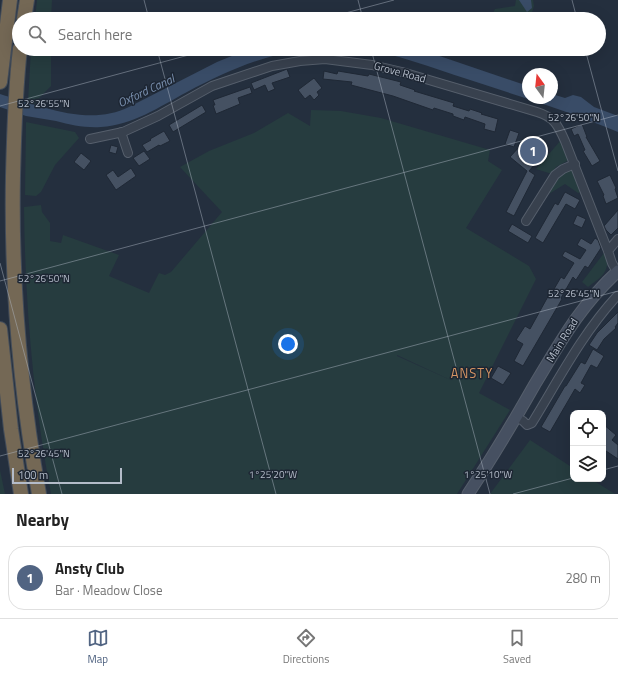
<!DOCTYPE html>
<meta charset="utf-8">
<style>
body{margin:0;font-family:"Titillium Web",sans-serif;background:#f2f2f2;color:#222}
.controls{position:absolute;right:12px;bottom:12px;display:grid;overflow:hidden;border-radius:8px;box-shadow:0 4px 16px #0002}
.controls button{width:36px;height:36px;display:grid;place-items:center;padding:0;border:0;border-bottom:1px solid #e0e0e0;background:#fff;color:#222;font:20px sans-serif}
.compass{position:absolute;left:522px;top:68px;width:36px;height:36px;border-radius:50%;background:#fff;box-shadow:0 4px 16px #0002;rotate:345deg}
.scale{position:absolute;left:12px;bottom:10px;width:110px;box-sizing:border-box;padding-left:4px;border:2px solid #b4bcc9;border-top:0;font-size:11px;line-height:14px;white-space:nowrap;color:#b4bcc9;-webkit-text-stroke:3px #1d2633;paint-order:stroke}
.you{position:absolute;left:288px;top:344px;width:14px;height:14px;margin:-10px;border:3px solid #fff;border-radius:50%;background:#1a73e8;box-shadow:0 0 0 6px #1a73e833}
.badge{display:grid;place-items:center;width:26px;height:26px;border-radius:50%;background:#516482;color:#fff;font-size:13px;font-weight:700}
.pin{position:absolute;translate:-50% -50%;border:2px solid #fff;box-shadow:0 1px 4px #0006}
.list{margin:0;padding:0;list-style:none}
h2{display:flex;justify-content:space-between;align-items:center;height:52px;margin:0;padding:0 16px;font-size:17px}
h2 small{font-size:13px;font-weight:400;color:#767676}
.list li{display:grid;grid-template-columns:26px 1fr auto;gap:12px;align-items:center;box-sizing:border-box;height:64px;margin:0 8px 8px;padding:0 8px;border:1px solid #e0e0e0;border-radius:16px}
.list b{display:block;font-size:15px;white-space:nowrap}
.list p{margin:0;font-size:13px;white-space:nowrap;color:#767676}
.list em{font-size:13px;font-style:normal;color:#767676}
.icon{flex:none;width:22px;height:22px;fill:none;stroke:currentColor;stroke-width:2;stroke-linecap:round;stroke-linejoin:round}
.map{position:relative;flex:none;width:618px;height:494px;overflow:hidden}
.search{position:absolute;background:#fff;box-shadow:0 4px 16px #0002;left:12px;right:12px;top:12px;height:44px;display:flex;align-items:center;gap:10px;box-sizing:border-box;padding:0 14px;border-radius:22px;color:#767676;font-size:15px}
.sheet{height:124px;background:#fff}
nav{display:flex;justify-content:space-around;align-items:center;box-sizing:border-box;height:56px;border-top:1px solid #e0e0e0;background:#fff;font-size:11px;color:#767676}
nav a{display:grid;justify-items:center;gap:2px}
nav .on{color:#516482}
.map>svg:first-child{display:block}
</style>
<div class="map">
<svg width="618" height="494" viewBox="0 0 618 494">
<rect width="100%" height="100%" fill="#242f3e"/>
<path fill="#263c3f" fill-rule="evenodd" d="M37,0H52L51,19H35Z
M516,0H533L534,6L530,19H497L492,15L495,9L515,6Z
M31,49H51V86L37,100L35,104L28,102Z
M311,110L341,111L381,118L490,150L488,161L502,170L466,228L529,266L536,279L479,393L510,410L457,494H51C33,399 25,303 24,207L41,205L42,212L50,223V241L61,243L63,235L119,255L109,276L149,293L159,273L165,275L171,272L222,212L180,167L209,151L254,133L288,113L310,126ZM397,355L455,382L397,356Z
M26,122L75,132L79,138L55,165L41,192L36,196L25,195Z
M561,140L568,159L567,161L556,167L552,174L536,169Z
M572,167L581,192L578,193L565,184L549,194L548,192L556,176Z
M604,253H606C611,272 601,277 588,287L582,282Z
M530,440L573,468V479H591L615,494H490Z
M0,467V470L5,494H0Z"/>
<path fill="#394c67" d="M519,0H531L532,8L527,12Z
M249,49H315C266,53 229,70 187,92C159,107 133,125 101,127C85,128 71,125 56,121C46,119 36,118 26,116C17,113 9,110 0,107V94C40,106 89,127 129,107L217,62Z
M358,49H419L528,86V98H552V94L565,98L573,95L581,97L594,107L618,116V132C569,111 518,96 467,79C432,68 396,53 358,49Z"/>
<path fill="#455162" stroke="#1f2835" d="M287,69L290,77L272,83L275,89L268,92L265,85L254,90L251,83Z
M324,71L337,74L338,71L368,76L369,74L401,82L400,85L415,90L414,91L454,103L453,106L469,111L470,109L482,113L481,114L498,119L495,132L484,129L485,124L465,117L464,120L453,116V114L434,108L433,110L393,96L351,85L352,82L323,79Z
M314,78L322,88L317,92L319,95L314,100L310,95L305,99L298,90Z
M250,87L252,93L238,98L240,104L216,114L213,105H215L213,100Z
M202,105L206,112L173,132L169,125Z
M582,124L587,137H586L600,161L592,166L583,151L585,150L578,134L574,136L571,129Z
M510,130L519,133L514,147L505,144Z
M164,131L170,141L160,146L159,145L147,152L142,145L151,140L150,139Z
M529,136L544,150L533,162L535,164L529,171L535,175L514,216L506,212L527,171L510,157Z
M111,145L118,147L116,154L109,152Z
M144,151L150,159L139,166L133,158Z
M81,153L91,161L84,170L74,162Z
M131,168L136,176L116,190L106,175L113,170L118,177Z
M610,175L616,188L615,189L618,198L606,204L603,196L604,195L597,181Z
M565,192L580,200L575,209L566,204L543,243L535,238L555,203L558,205Z
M618,210V228L611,235L606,230L604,226Z
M577,215L586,219L582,228L573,224Z
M512,224L532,236L528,243L508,231Z
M581,238L591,244L595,238L598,240L601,248L588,268L585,266L576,280L573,277L561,298L562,299L523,366L514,361L523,344L516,340L525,326L530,329L546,300L549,295L550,296L561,277L564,279L574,263L562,256L565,251L580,259L586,250L577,245Z
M618,312V323L615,327L616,328L604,339L597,350L589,345L597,333Z
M593,349L604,356L597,368L591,365L581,383L585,385L580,393L575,389L550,432L541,427L565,386H566L581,362L585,364Z
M498,366L511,373L503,385L491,378Z
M603,424L616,435L612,440L618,445V459L603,449Z"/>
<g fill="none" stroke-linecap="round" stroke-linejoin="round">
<defs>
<path id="minor" d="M121,132L128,153
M90,139L123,132L158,116L212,86L272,66L300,61L325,59L372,65L402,72L537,112C554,117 558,125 565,141L608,251L612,263L617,272
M526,221L555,175L563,169L575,164
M608,251L618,239
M516,417L523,421L527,425L532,423C559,379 582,334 617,296"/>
<path id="secondary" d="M468,494C492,458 514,421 535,384C561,341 580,306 618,271"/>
<path id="motorway" d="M24,19L27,0
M20,49C15,91 14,134 13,176C11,283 20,389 39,494
M0,82L10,0
M0,329L11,429L21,494"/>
</defs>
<use href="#minor" stroke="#565f6c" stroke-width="10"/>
<use href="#secondary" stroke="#565f6c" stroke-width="13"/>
<use href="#motorway" stroke="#434c59" stroke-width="16"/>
<use href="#minor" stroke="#38414e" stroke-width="8"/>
<use href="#secondary" stroke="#465061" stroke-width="11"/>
<use href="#motorway" stroke="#746855" stroke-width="14"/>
</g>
<path fill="none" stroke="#b4bcc9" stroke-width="1" stroke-opacity="0.45" d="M144,0L149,19M358,0L363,19M572,0L577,19M323,19L394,0M157,49L276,494M371,49L490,494M585,49L618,171M0,106L211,49M0,263L62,494M0,281L618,115M0,456L618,291M603,470L618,466M513,494L573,478"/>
<g text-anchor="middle" stroke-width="3" stroke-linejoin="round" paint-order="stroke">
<g font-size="11" fill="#b4bcc9" stroke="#1d2633">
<text transform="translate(400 72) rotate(15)" y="4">Grove Road</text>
<text transform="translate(562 340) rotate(-58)" y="4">Main Road</text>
</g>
<g font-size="12" font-style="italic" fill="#7c92b1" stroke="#1d2633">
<text transform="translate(146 91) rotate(-25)" y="4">Oxford Canal</text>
</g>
<g font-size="13" letter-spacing="1" fill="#d59563" stroke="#1d2633">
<text x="472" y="378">ANSTY</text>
</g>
</g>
<g font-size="10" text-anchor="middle" fill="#b4bcc9" stroke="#1d2633" stroke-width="3" stroke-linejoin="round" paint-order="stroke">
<text x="44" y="107">52°26'55"N</text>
<text x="574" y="121">52°26'50"N</text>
<text x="44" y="282">52°26'50"N</text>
<text x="574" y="297">52°26'45"N</text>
<text x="44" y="457">52°26'45"N</text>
<text x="273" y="478">1°25'20"W</text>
<text x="488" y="478">1°25'10"W</text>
</g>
</svg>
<div class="controls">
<button><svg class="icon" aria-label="locate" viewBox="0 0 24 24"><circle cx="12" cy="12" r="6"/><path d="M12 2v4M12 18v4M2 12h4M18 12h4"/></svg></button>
<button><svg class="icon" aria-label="layers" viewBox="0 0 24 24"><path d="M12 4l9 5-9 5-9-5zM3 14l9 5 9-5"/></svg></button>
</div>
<svg class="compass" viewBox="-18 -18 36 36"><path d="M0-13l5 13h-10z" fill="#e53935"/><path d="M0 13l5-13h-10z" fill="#767676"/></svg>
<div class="scale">100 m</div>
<div class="you"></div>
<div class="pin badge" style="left:533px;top:151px">1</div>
<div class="search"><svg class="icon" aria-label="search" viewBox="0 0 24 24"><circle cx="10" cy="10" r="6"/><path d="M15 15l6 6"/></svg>Search here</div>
</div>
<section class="sheet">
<h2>Nearby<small></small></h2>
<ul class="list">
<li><span class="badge">1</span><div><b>Ansty Club</b><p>Bar · Meadow Close</p></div><em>280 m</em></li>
</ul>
</section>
<nav>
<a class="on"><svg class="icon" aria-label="map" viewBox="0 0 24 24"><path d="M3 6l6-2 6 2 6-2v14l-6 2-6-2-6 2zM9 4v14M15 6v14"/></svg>Map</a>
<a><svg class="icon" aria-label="directions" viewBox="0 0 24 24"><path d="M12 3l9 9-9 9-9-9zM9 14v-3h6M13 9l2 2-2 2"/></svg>Directions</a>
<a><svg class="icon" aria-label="saved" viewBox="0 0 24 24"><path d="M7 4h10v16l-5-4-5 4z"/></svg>Saved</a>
</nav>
